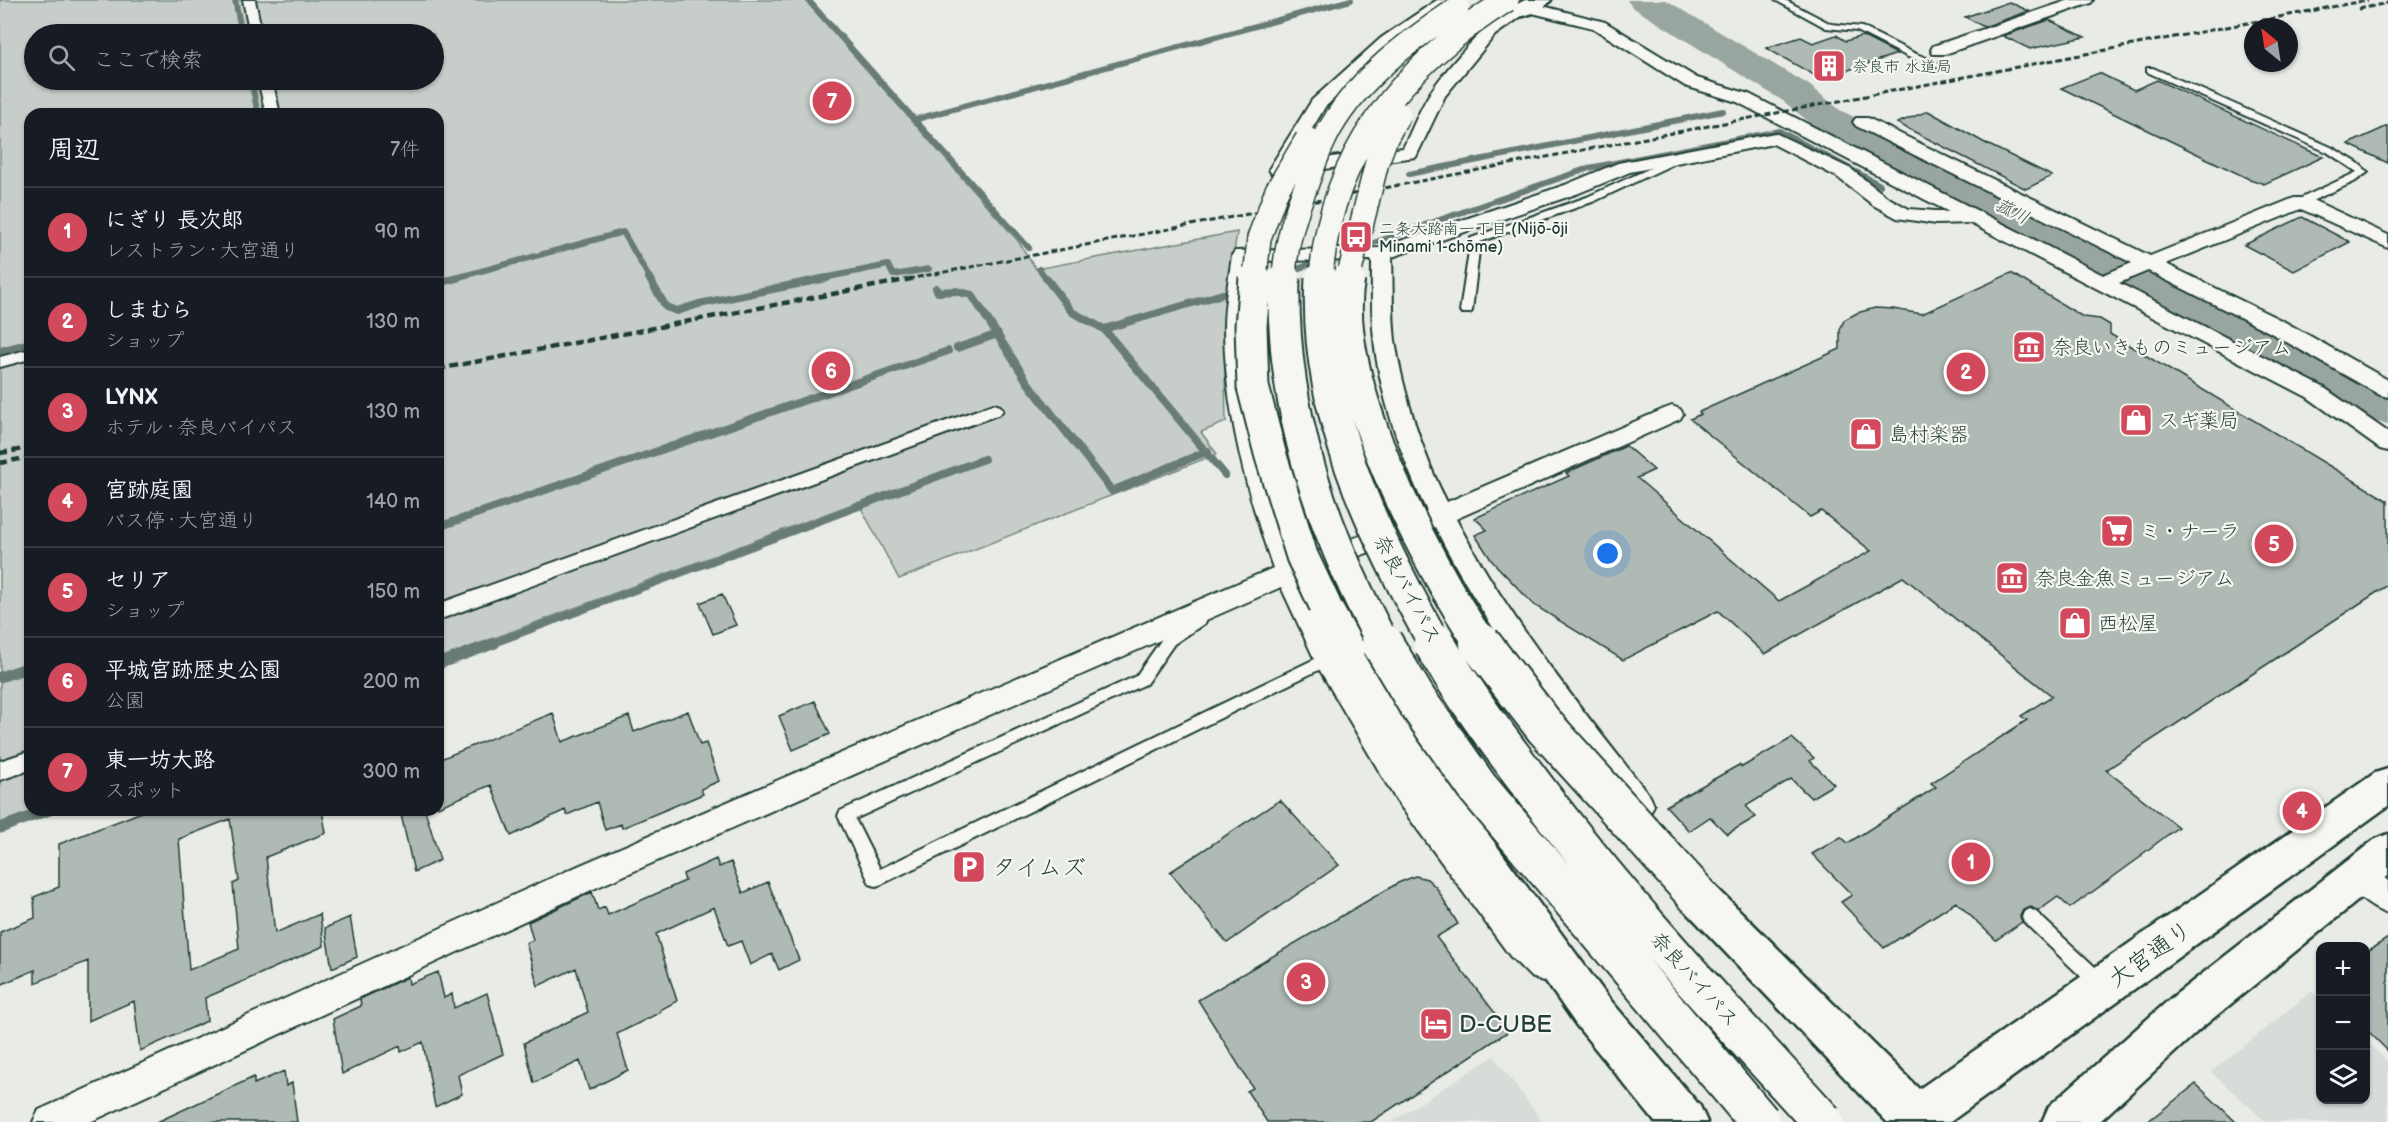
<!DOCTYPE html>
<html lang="ja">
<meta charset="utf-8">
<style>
body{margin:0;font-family:"Balsamiq Sans","Klee One",sans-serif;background:#242831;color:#f1f3f6}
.controls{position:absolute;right:18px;bottom:18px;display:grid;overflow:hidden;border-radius:12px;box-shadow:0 2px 4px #0004}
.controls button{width:54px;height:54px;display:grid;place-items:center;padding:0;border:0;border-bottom:2px solid #363941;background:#171b24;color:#f1f3f6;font:30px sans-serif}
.compass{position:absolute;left:2244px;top:18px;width:54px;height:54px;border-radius:50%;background:#171b24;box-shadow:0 2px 4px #0004;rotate:330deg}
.you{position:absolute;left:1608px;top:554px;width:21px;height:21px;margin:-15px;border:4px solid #fff;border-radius:50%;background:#1a73e8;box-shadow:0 0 0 9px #1a73e833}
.badge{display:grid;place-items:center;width:39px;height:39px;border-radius:50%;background:#d1495b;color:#fff;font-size:20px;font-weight:700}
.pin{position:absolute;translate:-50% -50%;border:3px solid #fff;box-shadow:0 2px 6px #0006}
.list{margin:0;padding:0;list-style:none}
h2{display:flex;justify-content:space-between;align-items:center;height:78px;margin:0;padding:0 24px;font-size:26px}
h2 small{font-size:20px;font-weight:400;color:#9ea1a6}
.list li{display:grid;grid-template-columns:39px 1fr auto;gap:18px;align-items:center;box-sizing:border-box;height:90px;padding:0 24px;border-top:2px solid #363941}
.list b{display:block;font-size:22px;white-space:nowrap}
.list p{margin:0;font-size:20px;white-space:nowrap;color:#9ea1a6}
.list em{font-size:20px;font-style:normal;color:#9ea1a6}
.icon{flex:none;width:33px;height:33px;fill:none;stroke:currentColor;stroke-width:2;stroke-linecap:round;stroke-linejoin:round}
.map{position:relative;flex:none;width:2388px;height:1122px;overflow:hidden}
.search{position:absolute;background:#171b24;box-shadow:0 2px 4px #0004;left:24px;top:24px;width:420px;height:66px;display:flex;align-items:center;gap:15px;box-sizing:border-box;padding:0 21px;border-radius:33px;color:#9ea1a6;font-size:22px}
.panel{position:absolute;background:#171b24;box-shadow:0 2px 4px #0004;left:24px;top:108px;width:420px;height:708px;border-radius:18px}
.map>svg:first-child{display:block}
</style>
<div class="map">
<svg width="2388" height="1122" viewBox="0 0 2388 1122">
<rect width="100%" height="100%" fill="#e9ebe7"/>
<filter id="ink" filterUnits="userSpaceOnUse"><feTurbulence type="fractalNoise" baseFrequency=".0167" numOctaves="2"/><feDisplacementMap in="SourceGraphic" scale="12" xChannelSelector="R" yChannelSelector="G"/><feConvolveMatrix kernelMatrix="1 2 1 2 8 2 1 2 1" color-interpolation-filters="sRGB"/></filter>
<g filter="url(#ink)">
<path fill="#d8dcd8" d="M2312,991L2320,999V1100H2366V1041L2388,1062V1122H2266L2211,1072Z
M1494,1056L1543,1122H1391Z"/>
<path fill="#c7cec9" stroke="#73867e" stroke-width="1.5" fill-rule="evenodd" d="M0,0H805L1018,241L1036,269L1237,232L1224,320L1226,422L1201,432L1217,454L899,579L858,502L438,659V114H30V810H37L0,824ZM34,34H434V80H34Z"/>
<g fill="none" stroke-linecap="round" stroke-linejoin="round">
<path stroke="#687c75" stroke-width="6" d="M235,0L242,34
M808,0L1029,248
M251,80L258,114
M913,120L1351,0
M1409,174L1723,111
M1359,248L1589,168L1779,131L1880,185
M1039,269L1047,279
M1285,273L1323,260
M452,279L623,232L650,279
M819,279L888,265L893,275L929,269"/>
<path stroke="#687c75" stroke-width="8" d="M649,278L666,307L677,311L699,304L827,278
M1046,278L1072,312L1104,329L1225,475
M438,283L457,278
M936,288L938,292L955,291L972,295L1028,383L1112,491L1208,451
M1104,329L1226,293
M957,348L998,334
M0,351L30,343
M438,527L948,351
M491,644L984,459"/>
<path stroke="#687c75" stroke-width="11" d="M438,664L495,643
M0,677L30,667
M0,828L49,810"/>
<path fill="#99a6a0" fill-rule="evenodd" d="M1627,0H1666L1809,85L1840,110L2303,341L2388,389V425L2371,420L2271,361L1814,126L1783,101L1632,7Z"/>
</g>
<path fill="#b0bab5" stroke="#1f3d34" stroke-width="1.5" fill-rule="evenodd" d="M2009,2L2029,11L1984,27L1965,17Z
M2049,20L2085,37L2030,49L2003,36Z
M1836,35L1846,41L1862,36L1897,54L1821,79L1766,48L1801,37L1813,43Z
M2099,73L2134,90L2157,80L2323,157L2264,184L2247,178L2061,88Z
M1928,111L1985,143L2052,176L2026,189L1897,123Z
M2388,126V163L2348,144Z
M2302,217L2350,242L2294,271L2244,245Z
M2011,273L2083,317L2100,319L2110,325V334L2388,501V585L2106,770L2178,827L2141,855L2142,856L2070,908L2058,897L2038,911L2031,907L2023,910L2020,916L2022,922L1996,940L1956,902L1884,948L1841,902L1852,895L1812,854L1841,837L1848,843L1936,787L1931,783L2027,720L2021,716L2052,696L1903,577L1765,654L1718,611L1623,660L1534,605L1492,561L1475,535L1487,530L1475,518L1569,476L1566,473L1626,446L1654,470L1637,478L1779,601L1871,551L1821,511L1810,517L1690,419L1701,414L1699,412L1840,349V330L1844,320L1857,313L1875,308L1893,309L1922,314Z
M722,594L736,625L713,634L700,603Z
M815,701L830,734L793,750L779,716Z
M688,711L700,745L706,743L719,781L701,789L703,794L622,828L621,824L605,830L597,802L567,815L565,810L511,836L491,785L438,807V760L553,713L562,742L629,716L634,732Z
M1792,738L1814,758L1810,761L1834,784L1811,798L1791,779L1746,806L1756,817L1727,834L1710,817L1689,831L1666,806L1739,765L1742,767Z
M1280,800L1339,865L1227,943L1170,872Z
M147,810H322L326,833L266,857L275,933L320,914L324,946L205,998L207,1021L140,1051L134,1001L88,1021V961L35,983V970L0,985V932L35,918L34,897L59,887V844ZM230,819L239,881L233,884L239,949L189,970L179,839Z
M400,810H425L440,860L414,872Z
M716,859L719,867L731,862L743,893L768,882L799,960L779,970L772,954L750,965L741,941L728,946L714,907L656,934L677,1001L660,1010L661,1012L617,1034L628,1070L589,1090L580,1061L534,1083L524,1043L588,1012L576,968L538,986L526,943L533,940L528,922L592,892L598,910L605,907L608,915L685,881L683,874Z
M1415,876L1427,879L1436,887L1458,924L1436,937L1509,1031L1371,1122H1267L1247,1091L1253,1088L1198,1000L1398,883Z
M350,917L357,957L332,968L325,928Z
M2388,938V1051L2366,1029V952Z
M438,972L444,998L452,994L454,1008L487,993L503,1054L458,1075L462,1094L435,1107L423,1042L401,1052L400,1046L342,1074L333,1019L361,1006L360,999L408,977L409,984Z
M284,1071L286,1086L292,1083L297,1122H157L254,1077V1084Z
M2196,1084L2236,1122H2147Z"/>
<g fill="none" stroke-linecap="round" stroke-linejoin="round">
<defs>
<path id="service" d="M1775,0H1785L1831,24L1862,27L1914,53L1944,65L1940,68L1908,57L1857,31L1826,28Z
M2147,68H2153L2333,148L2358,163L2368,172L2354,182L2305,204H2297V200L2357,172L2327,152L2147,72Z
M1679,155L1682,156V160L1595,201L1480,242L1472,311L1470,313H1462L1460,311L1471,238L1587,197Z
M1200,614L1205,615L1207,619L1205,623L1174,644L1146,684L855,819L880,869L1323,655H1333L1335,659L1333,663L882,884L876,886L870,884L838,816L840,811L1136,676L1164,636Z
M2030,909L2036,912L2108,979L2111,985L2108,991L2102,993L2096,991L2024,922L2022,917L2024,912Z"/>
<path id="pedestrian" d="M243,0H255L262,34H250Z
M258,80H272L280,114H266Z
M30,349V359L0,367V357Z
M994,404L1000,406L1003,410L1000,414L438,620V604Z
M30,751V770L0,780V761Z"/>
<path id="minor" d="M1437,0H1456L1393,44L1325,107L1292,162L1403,148C1412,130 1419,110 1430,93C1443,73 1497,7 1520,8L1521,4L1527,2L1605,22L1697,78L1749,94L2103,275L2132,263L1856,126L1853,122L1856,118H1868L2150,256L2294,198H2308L2388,235V248L2301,209L2166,264L2285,322L2388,380V397L2380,395L2269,332L2148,271L2119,283L2323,387L2388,432V451L2380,449L2307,397L1970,223L1936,224L1897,218L1873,205L1837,177L1773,144L1630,172L1579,193L1392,257C1393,285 1392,313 1395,340C1402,390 1424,458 1447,502L1664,409L1672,406L1680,409L1683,414L1680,419L1456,519C1508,619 1580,707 1650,796L1654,805L1650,814L1639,818L1628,814C1559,722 1487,631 1435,527L1302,578L1339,654L1416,782L1532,934L1555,955L1559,966L1555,977L1543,981L1531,977L1510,956L1396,800L1318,667L1281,587L600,886L90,1122H33L39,1110L578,866L1273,568C1246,490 1225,411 1224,328C1224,304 1229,279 1232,255L1235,251L1380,248L1565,185L1618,163L1775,133L1851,169L1887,197L1909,209L1949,212L1737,102L1685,86L1593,28L1524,11L1523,15L1495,35L1445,96L1416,157L1278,175L1271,173L1269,169L1312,100L1381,38ZM1372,260C1372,286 1371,313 1374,339C1379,393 1403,462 1427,511L1295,560C1268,485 1245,406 1246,326C1246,304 1250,282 1252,261Z
M2070,0H2093L2091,3L1945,54H1933L1931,50L1933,46Z
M2358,861L2369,865L2388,881V914C2370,908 2350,892 2343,875L2347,865Z"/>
<path id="trunk" d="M1525,0H1551C1544,11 1522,19 1510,16L1507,12L1510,8Z
M1325,592L1337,596L1414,733L1607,996L1700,1106L1707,1122H1655L1577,1026L1388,755L1308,605L1313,596Z
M2388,769V806L1950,1122H1887L1684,909L1678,896L1684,883L1698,877L1712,883L1919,1089L2375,773Z
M2388,834V876L2200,1029L2099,1122H2042L2049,1106L2170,999L2374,840Z"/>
</defs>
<use href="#service" stroke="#1f3d34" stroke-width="4"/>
<use href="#pedestrian" stroke="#1f3d34" stroke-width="4"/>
<use href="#minor" stroke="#1f3d34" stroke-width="4"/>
<use href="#trunk" stroke="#1f3d34" stroke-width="5"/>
<use href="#service" fill="#f6f6f2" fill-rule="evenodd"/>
<use href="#pedestrian" fill="#f6f6f2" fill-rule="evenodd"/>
<use href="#minor" fill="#f6f6f2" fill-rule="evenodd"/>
<use href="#trunk" fill="#f6f6f2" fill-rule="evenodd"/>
<path stroke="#1f3d34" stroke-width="3" stroke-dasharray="6 3" stroke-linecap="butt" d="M2359,9L2388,3
M908,279L2368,0"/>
<path stroke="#1f3d34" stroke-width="4.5" stroke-dasharray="8 4.5" stroke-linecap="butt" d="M438,369L916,278
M0,453L30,448
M0,463L30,457"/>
<defs>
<path id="trunk-bridge-far2" d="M1255,279L1259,238L1277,190L1307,139
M1284,279C1285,247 1294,216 1306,186C1313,166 1320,146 1331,127C1360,77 1410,40 1457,9
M1321,279C1329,153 1403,65 1507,0
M1348,279L1377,162L1386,138L1399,114"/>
<path id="trunk-bridge-far1" d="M1255,278L1251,326L1253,387L1270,453L1302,556L1325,605
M1284,278C1281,412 1321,527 1383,644
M1321,278C1313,410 1372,532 1435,644
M1349,278C1329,377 1426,563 1481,644"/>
<path id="trunk-bridge" d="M1382,643L1416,700L1478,788L1760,1122
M1434,643C1463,693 1497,739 1532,785C1621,904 1723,1012 1823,1122
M1480,643L1545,727L1698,896"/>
</defs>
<use href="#trunk-bridge-far2" stroke="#1f3d34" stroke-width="26" stroke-linecap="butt"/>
<use href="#trunk-bridge-far1" stroke="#1f3d34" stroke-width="35" stroke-linecap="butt"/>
<use href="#trunk-bridge" stroke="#1f3d34" stroke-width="44" stroke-linecap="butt"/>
<use href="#trunk-bridge-far2" stroke="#f6f6f2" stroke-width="23"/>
<use href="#trunk-bridge-far1" stroke="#f6f6f2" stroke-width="31"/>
<use href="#trunk-bridge" stroke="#f6f6f2" stroke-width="40"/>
</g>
</g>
<defs>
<symbol id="building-square" viewBox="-11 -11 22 22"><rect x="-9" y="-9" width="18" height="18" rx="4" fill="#d1495b" stroke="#f6f6f2"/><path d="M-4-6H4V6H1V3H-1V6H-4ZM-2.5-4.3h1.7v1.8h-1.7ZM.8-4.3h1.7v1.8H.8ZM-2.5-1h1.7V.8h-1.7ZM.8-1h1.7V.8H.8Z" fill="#fff"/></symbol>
<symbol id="bus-square" viewBox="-11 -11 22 22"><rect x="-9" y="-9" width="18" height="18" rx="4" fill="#d1495b" stroke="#f6f6f2"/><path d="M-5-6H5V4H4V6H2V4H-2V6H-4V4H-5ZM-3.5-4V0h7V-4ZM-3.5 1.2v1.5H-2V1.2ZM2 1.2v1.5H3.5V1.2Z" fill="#fff"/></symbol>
<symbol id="museum-square" viewBox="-11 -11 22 22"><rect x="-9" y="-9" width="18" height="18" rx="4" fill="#d1495b" stroke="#f6f6f2"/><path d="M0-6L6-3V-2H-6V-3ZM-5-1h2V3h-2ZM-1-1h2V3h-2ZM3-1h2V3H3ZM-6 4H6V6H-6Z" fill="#fff"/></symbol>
<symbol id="shop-square" viewBox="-11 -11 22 22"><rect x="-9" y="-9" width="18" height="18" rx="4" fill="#d1495b" stroke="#f6f6f2"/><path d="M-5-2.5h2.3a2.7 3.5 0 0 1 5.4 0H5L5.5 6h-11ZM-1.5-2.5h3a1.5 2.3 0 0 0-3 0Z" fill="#fff"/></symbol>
<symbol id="supermarket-square" viewBox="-11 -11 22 22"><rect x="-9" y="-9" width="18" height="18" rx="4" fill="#d1495b" stroke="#f6f6f2"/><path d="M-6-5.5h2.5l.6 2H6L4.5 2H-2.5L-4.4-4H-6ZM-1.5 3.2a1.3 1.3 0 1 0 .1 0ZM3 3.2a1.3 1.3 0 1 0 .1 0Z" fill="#fff"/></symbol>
<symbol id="parking-square" viewBox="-11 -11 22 22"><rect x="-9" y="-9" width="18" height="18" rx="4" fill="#d1495b" stroke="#f6f6f2"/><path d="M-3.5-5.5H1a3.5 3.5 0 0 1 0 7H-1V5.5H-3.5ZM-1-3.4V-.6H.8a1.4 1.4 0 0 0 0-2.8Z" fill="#fff"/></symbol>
<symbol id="hotel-square" viewBox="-11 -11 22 22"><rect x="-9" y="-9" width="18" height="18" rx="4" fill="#d1495b" stroke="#f6f6f2"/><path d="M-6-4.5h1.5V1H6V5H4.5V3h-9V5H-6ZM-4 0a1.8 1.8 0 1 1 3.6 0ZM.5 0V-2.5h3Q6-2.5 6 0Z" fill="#fff"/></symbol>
</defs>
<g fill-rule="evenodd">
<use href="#building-square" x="1810" y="47" width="38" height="38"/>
<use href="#bus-square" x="1337" y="218" width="38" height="38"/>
<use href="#museum-square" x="2010" y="328" width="38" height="38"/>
<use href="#shop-square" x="2117" y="401" width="38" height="38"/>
<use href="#shop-square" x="1847" y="415" width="38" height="38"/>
<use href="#supermarket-square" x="2098" y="512" width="38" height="38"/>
<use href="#museum-square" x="1993" y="559" width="38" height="38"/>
<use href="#shop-square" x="2056" y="604" width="38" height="38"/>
<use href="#parking-square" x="950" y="848" width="38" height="38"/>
<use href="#hotel-square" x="1417" y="1005" width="38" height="38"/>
</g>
<g text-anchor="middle" stroke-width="4.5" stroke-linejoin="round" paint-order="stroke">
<g font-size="16" fill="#1f3d34" stroke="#f6f6f2" text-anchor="start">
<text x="1852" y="72">奈良市 水道局</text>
<text x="1379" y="234">二条大路南一丁目 (Nijō-ōji<tspan x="1379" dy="18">Minami 1-chōme)</tspan></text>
</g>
<g font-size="18" font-style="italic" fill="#445c54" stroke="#f6f6f2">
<text transform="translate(2012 211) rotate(27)" y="6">菰川</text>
</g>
<g font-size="20" fill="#1f3d34" stroke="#f6f6f2" text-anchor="start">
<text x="2052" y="354">奈良いきものミュージアム</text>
<text x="2159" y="427">スギ薬局</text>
<text x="1889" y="441">島村楽器</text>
<text x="2140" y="538">ミ・ナーラ</text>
<text x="2035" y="585">奈良金魚ミュージアム</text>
<text x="2098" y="630">西松屋</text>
</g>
<g font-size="20" fill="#1f3d34" stroke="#f6f6f2">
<text transform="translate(1408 589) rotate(62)" y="7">奈良バイパス</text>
<text transform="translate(1695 979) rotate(48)" y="7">奈良バイパス</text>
</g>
<g font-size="24" fill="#1f3d34" stroke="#f6f6f2" text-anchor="start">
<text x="992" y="875">タイムズ</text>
<text x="1459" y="1032">D-CUBE</text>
</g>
<g font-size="24" fill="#1f3d34" stroke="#f6f6f2">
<text transform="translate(2150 954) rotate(-35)" y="8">大宮通り</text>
</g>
</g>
</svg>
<div class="controls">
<button>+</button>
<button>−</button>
<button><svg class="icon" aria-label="layers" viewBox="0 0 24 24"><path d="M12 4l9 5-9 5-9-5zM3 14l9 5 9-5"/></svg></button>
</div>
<svg class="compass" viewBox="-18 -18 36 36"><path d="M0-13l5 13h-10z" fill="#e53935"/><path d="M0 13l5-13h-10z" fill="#9ea1a6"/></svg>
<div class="you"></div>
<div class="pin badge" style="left:1971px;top:862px">1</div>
<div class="pin badge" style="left:1966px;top:372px">2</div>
<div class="pin badge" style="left:1306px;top:982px">3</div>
<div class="pin badge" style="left:2302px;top:811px">4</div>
<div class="pin badge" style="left:2274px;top:544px">5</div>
<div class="pin badge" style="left:831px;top:371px">6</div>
<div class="pin badge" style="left:832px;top:101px">7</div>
<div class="search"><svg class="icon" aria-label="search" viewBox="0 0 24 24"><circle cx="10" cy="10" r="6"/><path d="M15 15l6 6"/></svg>ここで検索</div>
<section class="panel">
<h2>周辺<small>7件</small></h2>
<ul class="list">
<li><span class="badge">1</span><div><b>にぎり 長次郎</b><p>レストラン · 大宮通り</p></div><em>90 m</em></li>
<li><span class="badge">2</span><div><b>しまむら</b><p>ショップ</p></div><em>130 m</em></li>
<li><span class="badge">3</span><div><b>LYNX</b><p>ホテル · 奈良バイパス</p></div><em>130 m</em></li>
<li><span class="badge">4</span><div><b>宮跡庭園</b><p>バス停 · 大宮通り</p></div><em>140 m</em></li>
<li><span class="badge">5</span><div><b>セリア</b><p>ショップ</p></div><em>150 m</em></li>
<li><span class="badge">6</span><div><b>平城宮跡歴史公園</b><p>公園</p></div><em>200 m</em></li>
<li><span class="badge">7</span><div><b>東一坊大路</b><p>スポット</p></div><em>300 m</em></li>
</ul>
</section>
</div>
